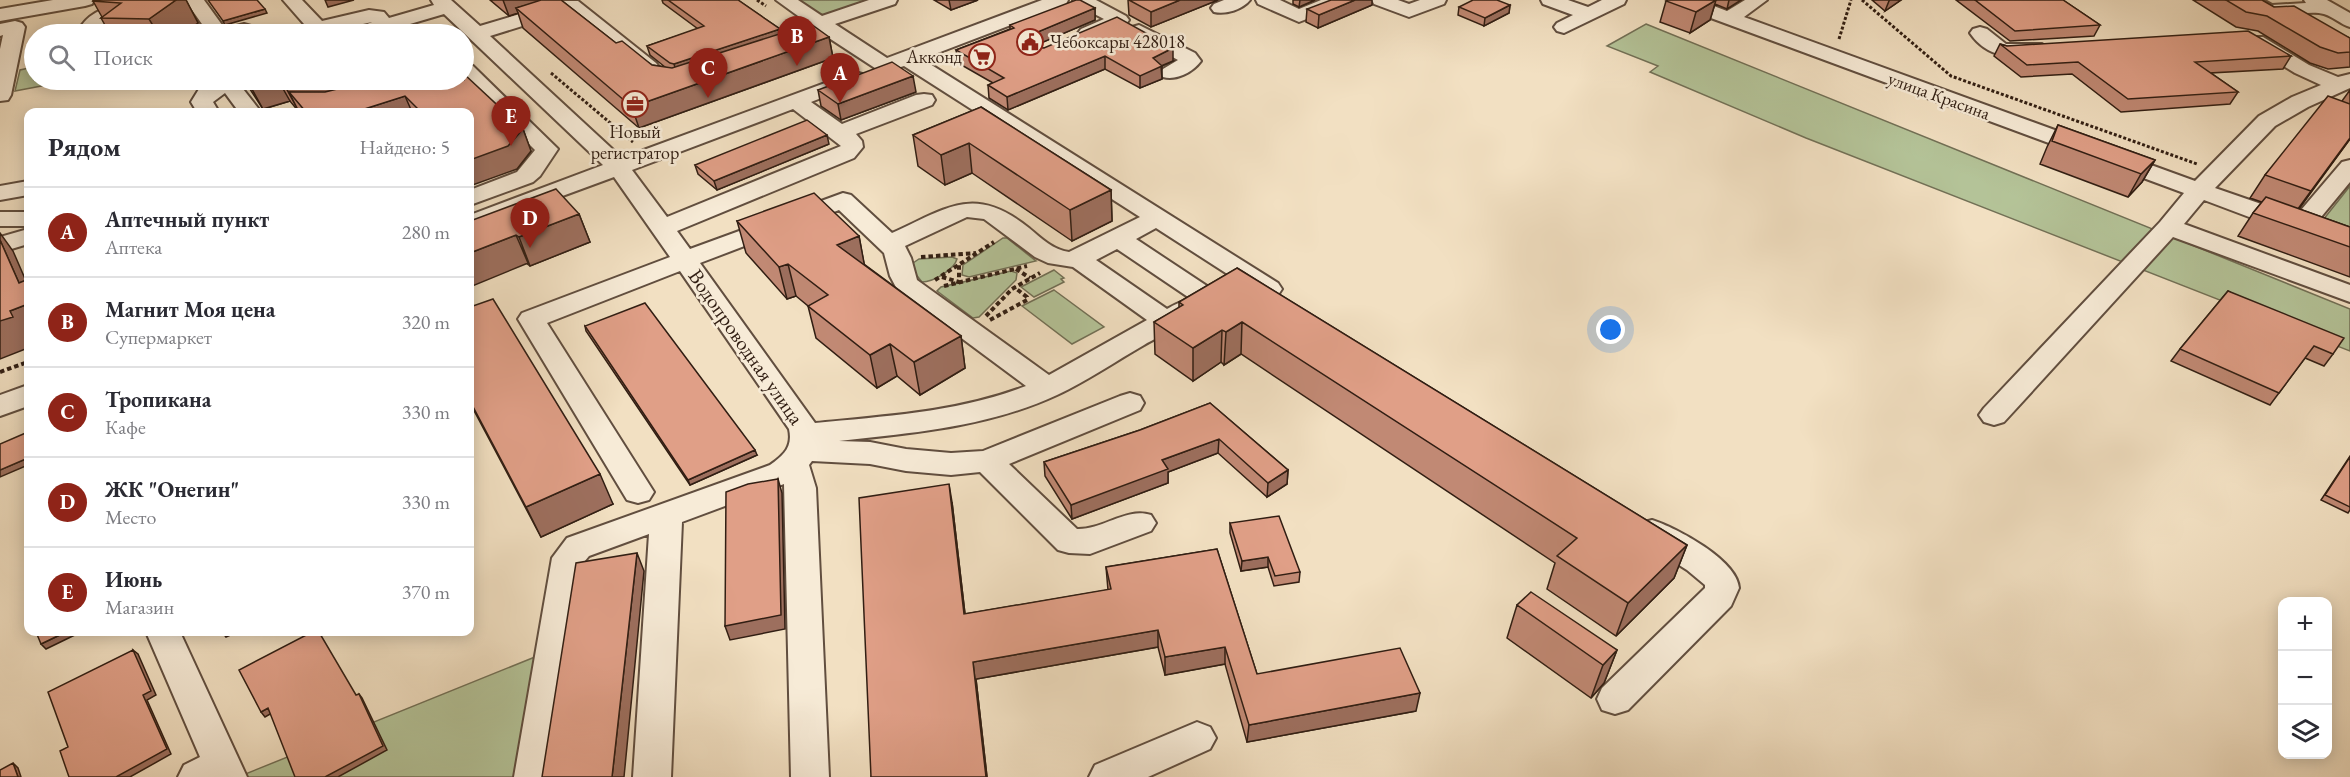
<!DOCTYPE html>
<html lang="ru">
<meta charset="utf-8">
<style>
body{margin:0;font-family:"EB Garamond",serif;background:#f2f2f3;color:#2b2b33}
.controls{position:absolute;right:18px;bottom:18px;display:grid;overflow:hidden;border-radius:12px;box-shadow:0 3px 15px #0003}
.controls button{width:54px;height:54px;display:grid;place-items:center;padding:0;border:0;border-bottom:2px solid #e1e1e2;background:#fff;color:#2b2b33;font:30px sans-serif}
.you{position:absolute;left:1611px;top:330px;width:21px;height:21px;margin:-15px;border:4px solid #fff;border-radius:50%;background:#1a73e8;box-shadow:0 0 0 9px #1a73e833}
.badge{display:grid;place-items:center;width:39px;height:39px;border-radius:50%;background:#8f2418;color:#fff;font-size:20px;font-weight:700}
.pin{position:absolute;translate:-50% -50px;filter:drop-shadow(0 2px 3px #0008)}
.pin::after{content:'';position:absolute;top:32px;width:21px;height:18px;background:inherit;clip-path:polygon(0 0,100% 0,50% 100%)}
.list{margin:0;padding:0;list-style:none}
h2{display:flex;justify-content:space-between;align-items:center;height:78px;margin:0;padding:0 24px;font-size:26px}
h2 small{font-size:20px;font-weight:400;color:#7c7c81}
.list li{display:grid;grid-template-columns:39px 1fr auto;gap:18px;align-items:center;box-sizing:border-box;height:90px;padding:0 24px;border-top:2px solid #e1e1e2}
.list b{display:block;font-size:22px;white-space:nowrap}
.list p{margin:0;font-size:20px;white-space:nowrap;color:#7c7c81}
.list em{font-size:20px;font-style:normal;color:#7c7c81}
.icon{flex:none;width:33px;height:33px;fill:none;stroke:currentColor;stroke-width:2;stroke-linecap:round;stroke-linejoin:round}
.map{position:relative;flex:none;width:2350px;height:777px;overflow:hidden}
.search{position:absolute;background:#fff;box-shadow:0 3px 15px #0003;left:24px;top:24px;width:450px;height:66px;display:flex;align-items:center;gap:15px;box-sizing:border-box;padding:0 21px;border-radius:33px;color:#7c7c81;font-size:22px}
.panel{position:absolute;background:#fff;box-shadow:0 3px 15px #0003;left:24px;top:108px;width:450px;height:528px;border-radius:12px}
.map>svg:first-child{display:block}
</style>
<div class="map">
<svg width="2350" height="777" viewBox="0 0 2350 777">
<rect width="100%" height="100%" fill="#f2e0c2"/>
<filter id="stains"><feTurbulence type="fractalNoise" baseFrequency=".00333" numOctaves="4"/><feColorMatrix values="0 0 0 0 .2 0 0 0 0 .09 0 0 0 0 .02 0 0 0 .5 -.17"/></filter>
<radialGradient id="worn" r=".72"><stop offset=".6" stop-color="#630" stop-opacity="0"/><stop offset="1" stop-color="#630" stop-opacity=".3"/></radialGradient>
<path fill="#b4c398" stroke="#727056" stroke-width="1.5" d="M790,0H869L817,18Z
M1646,24L2350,309V351L1806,138L1650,72L1658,66L1607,46Z
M34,67V80H73L15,91L20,70Z
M2350,186V251L2311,235Z
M1003,238H1007L1036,261L969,277L962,275L963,265Z
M952,257L957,259C954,270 933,282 922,282L914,272L913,263L919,259Z
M1054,270L1064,278L1061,279L1064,282L1034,297L1021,287Z
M1011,271L1017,273L1016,280L979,317L973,318L937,291L941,287Z
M1054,290L1104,327L1072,344L1022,306Z
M572,642L552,777H238Z"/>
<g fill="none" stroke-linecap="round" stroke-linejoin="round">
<defs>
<path id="minor" d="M53,0H94L92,4L85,6L0,21V9Z
M135,0H166L164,4L118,16L103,27L106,34H86L82,25C94,8 116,5 135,0Z
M185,0H204L225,29L244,24L251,26L254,30L250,34H209Z
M283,0H302L322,21L369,10L384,12L389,18L434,5L431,0H451L480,26L550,5L562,4L564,1H578L656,63L659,67L656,71L649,73L642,71L566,10L564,13L490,36L622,158L855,72L862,74L865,78L862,82L811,102L842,124L916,95L924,94L932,95L935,100L932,105L856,134L862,141L863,147L854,158L677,231L690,249L843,193L851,195L892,233C948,208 974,184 1029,228C1041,238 1053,250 1069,252L1140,217L904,66L885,72L878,70L829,38L787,52L780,50L777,46L780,42L816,29L776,0H798L822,16L869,0H897L895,4L835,24L887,58L1042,0H1068L1066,4L922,59L1278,283L1282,289L1278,295L1269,297L1260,295L1156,228L1136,239L1216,292L1220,298L1216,304L1207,306L1199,304L1201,308C1192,323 1160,335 1144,345C1116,361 1087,381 1057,395C988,427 913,433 839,441L870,442L906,449L951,453L983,451L1120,396L1130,393L1140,396L1144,403L1140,410L1009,464L1077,529C1103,530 1126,507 1151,515L1156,523L1151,531L1090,554L1069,553L1058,550L980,472L951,475L906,471L870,464L812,461L809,465L816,488L829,777H791L784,484L682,522L671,777H633L649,534L589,556L584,562L552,777H514L552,558L567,538L770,465C784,455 793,447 789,429L680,271L547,323L654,492L649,500L638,503L627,500L518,319L522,313L670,257L614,177L470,230V215L603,165L444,14L376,34H360L357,31L360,27L372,22L318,34L311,32ZM793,109L841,146L667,217L632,170ZM839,210L884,253L890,276L898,291L1026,386C958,412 887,416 815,423L700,263ZM967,217L984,219L1035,257L1048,263L1073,267L1147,320L1049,375L917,280L911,258L905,246ZM1117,249L1194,301C1184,299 1176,304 1167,309L1096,260Z
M1073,0H1096L1126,16L1129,20L1126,24L1095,37H1081L1078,33L1081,29L1104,19L1075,4Z
M1224,0H1250C1243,9 1226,15 1214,12L1211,8L1214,4Z
M1256,0H1280L1299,9L1321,0H1347L1345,4L1299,22L1258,4Z
M1372,0H1398L1409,4L1420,0H1446L1444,4L1409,17L1374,4Z
M1541,0H1568L1588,7L1602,0H1626L1624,4L1564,33L1557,31L1554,27L1557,23L1573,15L1543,4Z
M1671,0H1698L1727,11L1745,0H1767L1744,17L2195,181L2259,116L2292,97L2321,85L2295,73L2249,45L2246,41L2249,37H2263L2309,65L2338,77L2350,74V88L2308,107L2275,126L2215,188L2296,216L2342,162L2350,160V182L2312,228L2290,231L2281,229L2204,200L2184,224L2350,285V302L2173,237L2004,422L1994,425L1984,422L1979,415L1984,408L2160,222L2184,193L1673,4Z
M2240,0H2263L2272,5L2306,3L2304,0H2327L2350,13V27C2340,24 2334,17 2324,14C2299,7 2261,31 2240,0Z
M15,21L22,23L25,27L11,95L8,100L0,101V49L3,35L0,36V24Z
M1139,25L1195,53L1201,61C1193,72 1176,81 1163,77L1160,73L1163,69L1178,60L1132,35L1129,31L1132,27Z
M1980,27L1987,29L2006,44H2042L2045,48L2042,52C2014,59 1988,59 1970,33L1973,29Z
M464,64L473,66L558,149L540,176L533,182L470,205V190L517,172L535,150L464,79Z
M216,80H236L261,112H239L225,93L213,102L219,112H197L191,102L199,89Z
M28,181V195L0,200V186Z
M0,212H28V226H0Z
M28,229V244L8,250L0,248V237Z
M28,385V406L0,416V395Z
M1652,520C1677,528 1737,560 1739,588L1731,606L1628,710L1615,714L1602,710L1597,699L1602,688L1705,588V585L1687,570L1641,541L1636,532L1641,523Z
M146,632H180L247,777H178L184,765L200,757Z
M1197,722L1210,727L1216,738L1210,749L1148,777H1089L1095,765Z"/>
</defs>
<use href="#minor" stroke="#614e3f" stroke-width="4"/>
<path stroke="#311e13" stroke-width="3" stroke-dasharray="3 2" stroke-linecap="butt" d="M757,0L766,6
M1862,0L1951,76L2197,164
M1839,39L1851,0
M551,73L633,142"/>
<path stroke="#311e13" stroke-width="4" stroke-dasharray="4.5 3" stroke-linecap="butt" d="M921,257L976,253
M1016,269L1030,278
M942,277L959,282V265
M935,280L994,242
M944,286L1027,266
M986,316L1012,289L1040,273
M990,320L1027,300V297L1014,287
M0,372L28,362"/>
<use href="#minor" fill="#f7ebd7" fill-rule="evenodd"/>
</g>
<path fill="#c18974" stroke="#311e13" stroke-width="1.5" d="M186,0L198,23L182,34H110L101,18L102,17L93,1Z
M490,0H561L616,43L652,65L665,67L650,55L647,46L698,29L663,3L662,0H738L780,29L781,34L829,37L833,58L639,128L523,28L518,13L509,16Z
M934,0H978L951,10Z
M1128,0H1218L1151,27L1129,15Z
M1293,0H1315L1299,7L1293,4Z
M1668,0H1741L1727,9L1715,4L1710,20L1690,33L1660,22L1666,1Z
M1872,0H1901L1885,11Z
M1956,0H2063L2100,25L2094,36L2010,41Z
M2193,0H2262L2274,7L2350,38V67L2328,69L2310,63L2258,31L2236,27Z
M1372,5L1318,28L1306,22L1307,9Z
M1510,5L1509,13L1484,26L1458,15L1459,7Z
M1095,8V20L1031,47L1173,61L1162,66V79L1140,88L1105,69L1008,110L989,98L988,85L993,83L958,63L956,50L1010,29V25Z
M2000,44L2007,46L2291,56L2283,69L2211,73L2238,92L2230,104L2121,112L2072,74L2021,77L1994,56Z
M244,80H328L333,90L374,80L523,129L531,151L517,169L470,112H299L290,101L263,109Z
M818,90L916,92L841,120L821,106Z
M2350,90V139L2299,209L2350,227V277L2238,236L2253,213L2262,202L2250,198L2265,175L2342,101Z
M981,107L1111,190L1112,221L1072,241L972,173L945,185L918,166L913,135Z
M2058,125L2155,160L2142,182L2128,197L2040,164L2047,147Z
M829,144L717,190L698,174L695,165Z
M579,214L590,242L530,266L470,221Z
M737,221L859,236L864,264L961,336L965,368L920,395L897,376L877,388L816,338L808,306L796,296L787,299L746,253Z
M1237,268L1687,545L1674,578L1616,636L1547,589L1555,563L1241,354L1224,365L1221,362L1193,381L1155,354L1154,322L1179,308V302Z
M2228,291L2333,354L2324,366L2305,358L2270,405L2171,361L2180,349Z
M470,307L613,504L541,537L470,403Z
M585,326L757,455L690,485L586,331Z
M1210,403L1288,470L1287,484L1267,497L1218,453L1168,472V483L1072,519L1045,476L1044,462L1140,430Z
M2350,456V510L2348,513L2321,500Z
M952,502L965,614L1108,590L1106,567L1217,549L1257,674L1416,711L1247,742L1225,664L1165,675L1158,647L976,679L987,777H871Z
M1230,523L1300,572L1299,582L1274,586L1268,567L1241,571L1230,533Z
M1517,605L1617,650L1604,683L1591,698L1507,638Z"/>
<path fill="#9d6f5e" stroke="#311e13" stroke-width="1.5" d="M176,0H186L198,23L182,34H158L149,19Z
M325,0H354L328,7Z
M503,0H546L516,8L518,13L509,16Z
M949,0H978L951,10Z
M1180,0H1218L1151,27V12Z
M1300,0H1315L1299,7Z
M1355,0H1372V5L1318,28L1319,15Z
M1716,0L1710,20L1690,33L1696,12Z
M1729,0H1741L1727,9Z
M1890,0H1901L1885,11L1889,1Z
M1510,5L1509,13L1484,26L1485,18Z
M1095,8V20L1029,48L1025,54L1024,42L1028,36Z
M265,9L267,13L225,25L223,21Z
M780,29L782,38L677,74L674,64Z
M829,37L833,58L639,128L632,107Z
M1173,48V61L1161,66L1162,79L1140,88V76L1153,58Z
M1105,56V69L1008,110L1007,97Z
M913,76L916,92L841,120L838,104Z
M258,80H278L290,101L263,109L248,82Z
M289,80H328L336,96L289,92L299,112L285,86Z
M405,96L412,112H355Z
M523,129L531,151L517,169L470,186V160Z
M827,135L829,144L717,190L714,181Z
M2350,138V139L2295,213L2311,191Z
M969,143L972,173L945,185L941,155Z
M2155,160L2142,182L2128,197L2141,174Z
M1111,190L1112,221L1072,241L1070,210Z
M579,214L590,242L530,266L519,237Z
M0,233L13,251L26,281L19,283L0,240Z
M516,235L528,263L470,287V253Z
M859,236L865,268L837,245Z
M788,264L796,296L787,299L779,267Z
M28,304V348L0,359V321L10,311Z
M1242,322L1241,354L1224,365L1226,332Z
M1222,330L1221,362L1193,381V348Z
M961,336L965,368L920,395L914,362Z
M890,344L897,376L877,388L870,355Z
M1219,439L1218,453L1168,472V483L1072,519L1071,505L1162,460Z
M755,450L757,455L690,485L688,480Z
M28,458V465L0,477V470Z
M1288,470L1287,484L1267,497L1268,483Z
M600,474L613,504L541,537L526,507Z
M778,479L782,493L785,629L730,640L725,626Z
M949,484L952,502L967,631L964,614Z
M1687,545L1674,578L1616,636L1628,603Z
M637,553L644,571L624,777H612Z
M1268,557V567L1241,571L1242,561Z
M1158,630V647L976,679L987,777H986L973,662Z
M66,632H81L46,649L41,644Z
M222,632H237L226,637Z
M1225,647V664L1165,675V657Z
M133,650L138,654L156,695L147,700L171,754L130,777H116L143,695Z
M1617,650L1604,683L1591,698L1603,665Z
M1420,693L1416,711L1247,742L1249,725Z
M359,694L362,698L387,750L338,777H325Z
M268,708L272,713L265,717L261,712Z
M13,763L18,768L21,777H18Z"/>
<path fill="#e09f87" stroke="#311e13" stroke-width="1.5" d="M94,0H176L149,19L101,18L121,3L93,1Z
M208,0H257L265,9L223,21Z
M541,0H561L616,43L622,41L652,65L672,68L811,24L829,37L632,107L516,8Z
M668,0H738L780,29L674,64L670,63L647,46L704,26Z
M1076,0H1080L1095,8L1028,36L1024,42L1027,47L1044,48L1117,17L1173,48L1153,58L1162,66L1140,76L1105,56L1007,97L988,85L1004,78L956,50L1014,28L1010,25Z
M1129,0H1180L1151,12Z
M1331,0H1355L1319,15L1307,9Z
M1473,0H1497L1510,5L1485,18L1459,7Z
M1668,0H1716L1696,12L1666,1Z
M1975,0H2063L2100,25L2015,31Z
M2226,0H2262L2274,7L2294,6L2350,38V52L2338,53L2320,47L2267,16L2246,12Z
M2248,31L2291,56L2195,62L2238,92L2128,99L2078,62L2027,65L2000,44L2007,46Z
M892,62L913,76L838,104L818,90Z
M464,74L523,129L508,146L470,160V112H421L405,96L355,112H306L289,92H325L374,80H464Z
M247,80H258L248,82Z
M280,80H289L285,86Z
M2328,96L2350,104V138L2311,191L2265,175Z
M981,107L1111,190L1070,210L969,143L941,155L913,135Z
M807,120L827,135L714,181L695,165Z
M2058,125L2155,160L2141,174L2052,141Z
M556,189L579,214L519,237L516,235L470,253V221Z
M814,193L859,236L837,245L961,336L914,362L890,344L870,355L808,306L828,295L788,264L779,267L737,221Z
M2266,197L2350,227V247L2253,213Z
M0,240L19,283L26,280L27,282H28V304L10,311L13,317L0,321Z
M1237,268L1687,545L1628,603L1557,556L1577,538L1242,322L1226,332L1222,330L1193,348L1154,322L1183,305L1179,302Z
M2228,291L2344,338L2333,354L2314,346L2279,393L2180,349Z
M493,299L600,474L526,507L470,401V307Z
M645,303L755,450L688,480L585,326Z
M1210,403L1288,470L1268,483L1219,439L1162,460L1168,469L1071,505L1044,462L1140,430Z
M28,432V458L0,470V444Z
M2350,457V507L2325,495Z
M778,479L781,615L725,626L726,492L748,484Z
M949,484L964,614L1111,589L1106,567L1217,549L1257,674L1400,648L1420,693L1249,725L1225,647L1165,657L1158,630L973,662L986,777H871L859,498Z
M1279,516L1300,572L1275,576L1268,557L1242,561L1230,523Z
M637,553L612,777H542L576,563Z
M1531,592L1617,650L1603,665L1517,605Z
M36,632H66L41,644Z
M312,632H319L356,695L359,694L383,746L325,777H295L268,708L261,712L239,670Z
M133,650L151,691L143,695L167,749L116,777H69L60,751L68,747L48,692Z
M13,763L18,777H0V770Z"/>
<defs>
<symbol id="civic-ring" viewBox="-11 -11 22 22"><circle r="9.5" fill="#f7ebd7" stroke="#8f2418" stroke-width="1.5"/><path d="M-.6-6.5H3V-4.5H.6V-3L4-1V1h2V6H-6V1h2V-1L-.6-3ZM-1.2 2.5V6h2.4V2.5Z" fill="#8f2418"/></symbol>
<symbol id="supermarket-ring" viewBox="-11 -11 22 22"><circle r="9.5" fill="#f7ebd7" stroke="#8f2418" stroke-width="1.5"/><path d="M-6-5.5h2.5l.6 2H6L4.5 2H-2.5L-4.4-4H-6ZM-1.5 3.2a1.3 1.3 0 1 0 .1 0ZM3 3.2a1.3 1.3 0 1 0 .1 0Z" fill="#8f2418"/></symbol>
<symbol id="office-ring" viewBox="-11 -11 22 22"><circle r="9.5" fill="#f7ebd7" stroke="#8f2418" stroke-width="1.5"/><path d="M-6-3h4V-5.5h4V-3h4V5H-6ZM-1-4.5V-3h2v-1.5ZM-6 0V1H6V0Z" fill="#8f2418"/></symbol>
</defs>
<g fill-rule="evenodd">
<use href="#civic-ring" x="1015" y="27" width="30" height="30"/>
<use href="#supermarket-ring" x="967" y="42" width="30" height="30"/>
<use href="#office-ring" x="620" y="89" width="30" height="30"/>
</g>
<g text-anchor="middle" stroke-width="5" stroke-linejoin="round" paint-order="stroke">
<g font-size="18" fill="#311e13" stroke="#f7ebd7" text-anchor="start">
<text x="1050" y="48">Чебоксары 428018</text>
<text x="962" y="63" text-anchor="end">Акконд</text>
<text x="635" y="138" text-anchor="middle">Новый<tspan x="635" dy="21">регистратор</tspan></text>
</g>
<g font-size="18" fill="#311e13" stroke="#f7ebd7">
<text transform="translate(1939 96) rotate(20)" y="6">улица Красина</text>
</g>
<g font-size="21" fill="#311e13" stroke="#f7ebd7">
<text transform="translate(746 347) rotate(55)" y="7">Водопроводная улица</text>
</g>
</g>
<rect width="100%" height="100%" filter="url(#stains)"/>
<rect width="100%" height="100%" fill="url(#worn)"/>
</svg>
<div class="controls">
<button>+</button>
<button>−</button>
<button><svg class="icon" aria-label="layers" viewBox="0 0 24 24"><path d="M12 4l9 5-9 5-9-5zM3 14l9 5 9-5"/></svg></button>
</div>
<div class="you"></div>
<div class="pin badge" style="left:840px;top:103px">A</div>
<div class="pin badge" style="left:797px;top:66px">B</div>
<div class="pin badge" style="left:708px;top:98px">C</div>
<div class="pin badge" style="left:530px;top:248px">D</div>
<div class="pin badge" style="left:511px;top:146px">E</div>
<div class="search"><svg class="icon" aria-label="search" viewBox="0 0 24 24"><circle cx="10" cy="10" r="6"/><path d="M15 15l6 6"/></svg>Поиск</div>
<section class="panel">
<h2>Рядом<small>Найдено: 5</small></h2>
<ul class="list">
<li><span class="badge">A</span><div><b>Аптечный пункт</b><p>Аптека</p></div><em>280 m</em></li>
<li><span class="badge">B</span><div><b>Магнит Моя цена</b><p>Супермаркет</p></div><em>320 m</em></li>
<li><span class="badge">C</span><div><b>Тропикана</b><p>Кафе</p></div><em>330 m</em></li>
<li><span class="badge">D</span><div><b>ЖК &quot;Онегин&quot;</b><p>Место</p></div><em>330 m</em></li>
<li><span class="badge">E</span><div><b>Июнь</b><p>Магазин</p></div><em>370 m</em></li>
</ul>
</section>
</div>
